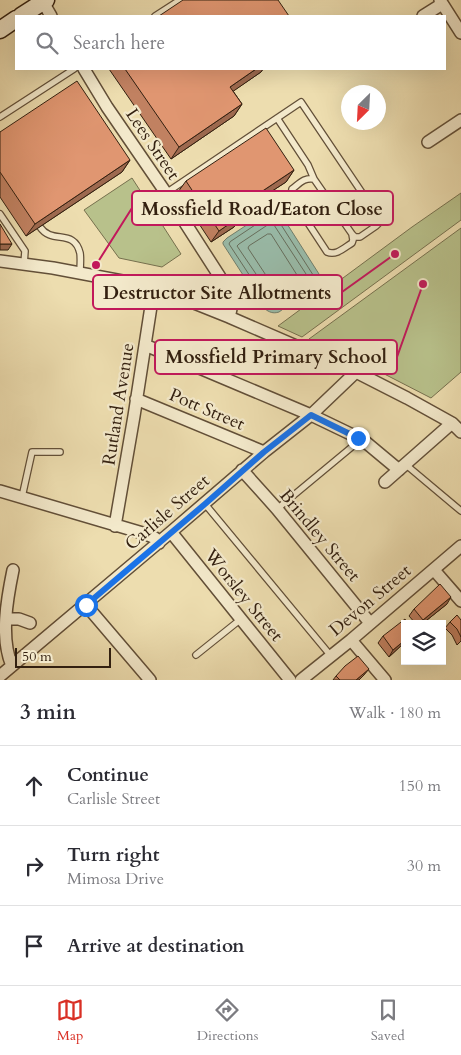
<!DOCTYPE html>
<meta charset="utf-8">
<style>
body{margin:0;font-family:Cardo,serif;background:#f7f7f7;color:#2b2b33}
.controls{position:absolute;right:15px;bottom:15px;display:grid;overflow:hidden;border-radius:0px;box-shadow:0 5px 20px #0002}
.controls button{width:45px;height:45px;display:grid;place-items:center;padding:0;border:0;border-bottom:1px solid #e1e1e2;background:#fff;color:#2b2b33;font:25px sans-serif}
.compass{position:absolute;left:341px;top:85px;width:45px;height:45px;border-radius:50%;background:#fff;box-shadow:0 5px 20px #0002;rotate:204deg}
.scale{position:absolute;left:15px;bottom:12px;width:96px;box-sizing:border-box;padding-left:5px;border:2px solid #332010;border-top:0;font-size:14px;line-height:18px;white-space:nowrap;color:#332010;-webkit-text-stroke:4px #f3e9cb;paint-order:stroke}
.stop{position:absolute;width:15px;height:15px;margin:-11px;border:4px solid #1a73e8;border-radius:50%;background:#fff}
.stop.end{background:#1a73e8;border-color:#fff;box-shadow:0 1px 5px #0008}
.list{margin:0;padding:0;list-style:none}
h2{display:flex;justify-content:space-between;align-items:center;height:65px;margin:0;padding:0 20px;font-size:21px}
h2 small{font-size:16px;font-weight:400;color:#7c7c81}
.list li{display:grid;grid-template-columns:32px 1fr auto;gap:15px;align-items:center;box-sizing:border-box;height:80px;padding:0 20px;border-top:1px solid #e1e1e2}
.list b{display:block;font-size:19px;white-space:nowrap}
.list p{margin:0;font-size:16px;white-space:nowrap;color:#7c7c81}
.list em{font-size:16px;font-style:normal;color:#7c7c81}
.icon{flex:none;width:28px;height:28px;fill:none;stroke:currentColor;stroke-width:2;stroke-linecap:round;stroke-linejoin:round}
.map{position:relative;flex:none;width:461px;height:680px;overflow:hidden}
.search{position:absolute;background:#fff;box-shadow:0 5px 20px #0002;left:15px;right:15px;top:15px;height:55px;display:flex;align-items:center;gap:12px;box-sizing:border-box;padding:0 18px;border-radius:0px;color:#7c7c81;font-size:19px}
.sheet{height:305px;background:#fff}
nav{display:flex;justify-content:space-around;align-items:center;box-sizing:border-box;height:70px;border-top:1px solid #e1e1e2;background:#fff;font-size:14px;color:#7c7c81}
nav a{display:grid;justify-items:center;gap:2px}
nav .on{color:#d93025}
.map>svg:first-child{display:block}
</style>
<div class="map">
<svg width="461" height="680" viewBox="0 0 461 680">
<rect width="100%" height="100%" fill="#edddaf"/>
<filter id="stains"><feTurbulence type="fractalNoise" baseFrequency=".004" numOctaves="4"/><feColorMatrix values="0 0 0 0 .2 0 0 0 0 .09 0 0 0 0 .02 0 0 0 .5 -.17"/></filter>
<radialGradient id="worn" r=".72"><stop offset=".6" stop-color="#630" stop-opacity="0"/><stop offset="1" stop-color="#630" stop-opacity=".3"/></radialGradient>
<path fill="#b8c18b" stroke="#76704e" d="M132,178L181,254L162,267L119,258L84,210Z
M461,193V220L302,337L278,326L412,227Z
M461,228V372L431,398L361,362L309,339Z"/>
<path fill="#99bcaa" stroke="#707e6c" d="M271,209L282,216L319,274C321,278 321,282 317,285L279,312C273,314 269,312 265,309L223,244V242L227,238Z"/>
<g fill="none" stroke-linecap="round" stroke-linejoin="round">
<path stroke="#666e5d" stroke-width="1" d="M269,216H272L278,220L315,278L314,282L275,308L269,305L229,244L230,242Z
M272,223L274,225L308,277L306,279L275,301L273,299L237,246L239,244L269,224Z
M268,234H271L297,275L296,277L277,290L275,289L248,248L249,246Z"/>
<defs>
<path id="lane" d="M155,16L180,0
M0,117L74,69
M277,118L308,165L314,179
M166,193L301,102L379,218L378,224L376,226L360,237H355L352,234L314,179C304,177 299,184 292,189L291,197L327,252C336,256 344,248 352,243L353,240L352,234
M0,214L25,251L24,264
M40,227C52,245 74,228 80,253C81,259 80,267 80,273
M405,464L461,511
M22,497L32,452H60
M205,504L331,656
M277,509L353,446L358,438
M196,655L241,619"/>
<path id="street" d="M440,0L461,33
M43,2L51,16
M423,16L442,4
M84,69L107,107L166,193L227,288C232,300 233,304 229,317
M428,142L461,120
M0,261L53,268L154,287L229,317L356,372L407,398L452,423L461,432
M145,345L311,415L363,440L399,470
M136,399L264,452
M242,470L277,509L370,623
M385,482L452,423
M0,491L146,534L155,538L159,543
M115,526L134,416L154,287
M171,532L290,680
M434,570L461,601
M86,605L150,680
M7,619H19L30,623
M351,640L385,680
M12,666C0,638 7,599 13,570
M0,676L171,532L264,452L311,415L356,372
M301,680L351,640L461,546"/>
<path id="secondary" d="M21,16L46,0
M0,30L16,19"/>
</defs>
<use href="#lane" stroke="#624f38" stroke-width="8"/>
<use href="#street" stroke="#624f38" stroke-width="14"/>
<use href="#secondary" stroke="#332010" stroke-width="19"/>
<use href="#lane" stroke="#f3e9cb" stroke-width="5.5"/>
<use href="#street" stroke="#f3e9cb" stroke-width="11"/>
<use href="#secondary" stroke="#f3e9cb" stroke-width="16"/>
</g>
<path fill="#c18161" stroke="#332010" d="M109,69H263L261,72L233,91L242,104L234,116L171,159Z
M0,132L130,160L122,172L26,236L0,197Z
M294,170L286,182L240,212L234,227L211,242L178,192L186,181Z
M447,604L422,624H416L409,616L414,609Z
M461,620V641L457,645L452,635L445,628L450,622Z
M383,636L405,642L389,657L378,643Z
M364,675L359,680H333L336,676Z"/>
<path fill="#9d694f" stroke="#332010" d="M256,69H263L261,72L222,99L230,87Z
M242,104L234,116L171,159L179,147Z
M130,160L122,172L26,236L35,224Z
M294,170L286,182L229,219L237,208Z
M242,215L234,227L211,242L219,231Z
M0,244H12L8,250H0Z
M451,597L447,604L422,624H420L423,620Z
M405,640V642L389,657L393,650Z
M369,669L364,675L359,680H356Z"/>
<path fill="#e09671" stroke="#332010" d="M183,0H278L289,16H159Z
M125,69H256L230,87L242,104L179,147Z
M77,81L130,160L35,224L0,172V132Z
M266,128L294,170L237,208L242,215L219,231L186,181Z
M0,224L12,244H0Z
M440,584L451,597L423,620L414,609Z
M457,615L461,620V637L457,629L450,622Z
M405,619L408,624H405V640L393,650L383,636Z
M358,656L369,669L356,680H340L336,676L345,666Z"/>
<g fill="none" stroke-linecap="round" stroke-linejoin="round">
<path stroke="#1a73e8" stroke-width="6" d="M86,605L205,504L264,452L311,415L358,438"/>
</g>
<g text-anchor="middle" stroke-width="4.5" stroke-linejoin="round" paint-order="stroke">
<g font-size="18" fill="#332010" stroke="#f3e9cb">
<text transform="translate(153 144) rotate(56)" y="6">Lees Street</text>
<text transform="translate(118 404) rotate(-81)" y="6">Rutland Avenue</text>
<text transform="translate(207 409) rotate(23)" y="6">Pott Street</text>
<text transform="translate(167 512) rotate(-41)" y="6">Carlisle Street</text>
<text transform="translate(320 535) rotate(50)" y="6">Brindley Street</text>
<text transform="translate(244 595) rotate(51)" y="6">Worsley Street</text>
<text transform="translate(370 600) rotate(-40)" y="6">Devon Street</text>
</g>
</g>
<path fill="none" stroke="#c2185b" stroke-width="2" d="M96 265L132 208M395 254L342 292M423 284L397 357"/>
<g fill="#c2185b" stroke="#f3e9cb" stroke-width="2">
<circle cx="96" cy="265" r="5"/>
<circle cx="395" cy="254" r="5"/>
<circle cx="423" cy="284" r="5"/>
</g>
<g fill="#f3e9cb" stroke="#c2185b" stroke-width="2">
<rect x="132" y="191" width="261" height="34" rx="5"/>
<rect x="93" y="275" width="249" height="34" rx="5"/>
<rect x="155" y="340" width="242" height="34" rx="5"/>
</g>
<g font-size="19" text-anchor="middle" font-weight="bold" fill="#332010">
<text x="262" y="215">Mossfield Road/Eaton Close</text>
<text x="217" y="299">Destructor Site Allotments</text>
<text x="276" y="363">Mossfield Primary School</text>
</g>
<rect width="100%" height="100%" filter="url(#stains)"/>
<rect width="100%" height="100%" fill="url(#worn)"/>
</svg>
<div class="controls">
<button><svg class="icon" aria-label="layers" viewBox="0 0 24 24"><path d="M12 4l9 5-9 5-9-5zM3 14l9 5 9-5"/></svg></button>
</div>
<svg class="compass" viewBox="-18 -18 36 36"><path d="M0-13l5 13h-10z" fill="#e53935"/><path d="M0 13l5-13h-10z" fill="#7c7c81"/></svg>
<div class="scale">50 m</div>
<div class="stop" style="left:86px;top:605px"></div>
<div class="stop end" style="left:358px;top:438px"></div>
<div class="search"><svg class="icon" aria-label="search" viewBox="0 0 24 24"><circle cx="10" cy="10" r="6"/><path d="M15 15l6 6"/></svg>Search here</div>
</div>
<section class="sheet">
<h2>3 min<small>Walk · 180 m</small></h2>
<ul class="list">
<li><svg class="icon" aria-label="ahead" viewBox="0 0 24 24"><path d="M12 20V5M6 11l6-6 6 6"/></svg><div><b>Continue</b><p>Carlisle Street</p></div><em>150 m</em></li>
<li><svg class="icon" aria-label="right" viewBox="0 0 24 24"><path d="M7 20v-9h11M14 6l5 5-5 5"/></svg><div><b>Turn right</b><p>Mimosa Drive</p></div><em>30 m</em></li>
<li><svg class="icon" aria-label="arrive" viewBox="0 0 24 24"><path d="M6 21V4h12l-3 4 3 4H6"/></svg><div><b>Arrive at destination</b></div></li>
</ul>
</section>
<nav>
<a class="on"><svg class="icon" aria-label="map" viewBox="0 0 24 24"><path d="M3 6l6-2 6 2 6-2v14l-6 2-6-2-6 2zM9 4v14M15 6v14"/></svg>Map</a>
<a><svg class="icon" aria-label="directions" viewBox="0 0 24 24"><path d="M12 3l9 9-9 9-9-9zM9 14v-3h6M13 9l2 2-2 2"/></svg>Directions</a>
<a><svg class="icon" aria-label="saved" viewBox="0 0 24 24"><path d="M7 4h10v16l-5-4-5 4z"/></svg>Saved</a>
</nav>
